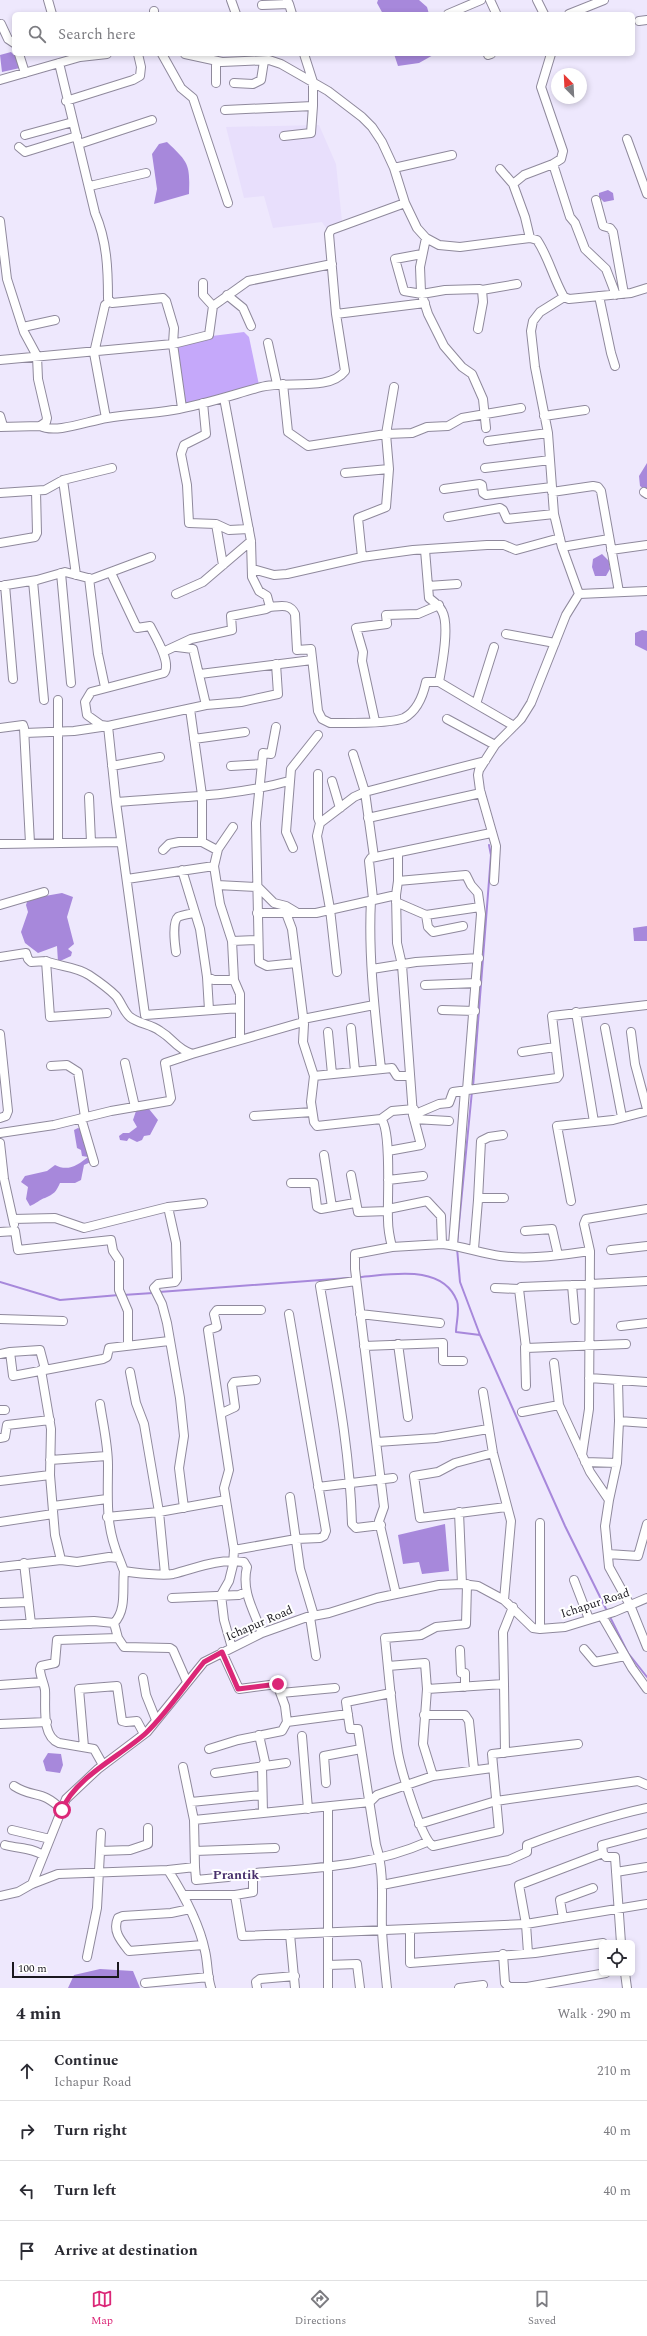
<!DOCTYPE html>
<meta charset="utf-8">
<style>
body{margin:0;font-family:Spectral,serif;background:#f7f7f7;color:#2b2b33}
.controls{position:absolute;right:12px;bottom:12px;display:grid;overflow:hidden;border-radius:6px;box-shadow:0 2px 6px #0003}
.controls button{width:36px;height:36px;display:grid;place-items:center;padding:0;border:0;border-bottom:1px solid #e1e1e2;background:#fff;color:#2b2b33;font:20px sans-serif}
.compass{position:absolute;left:551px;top:68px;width:36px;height:36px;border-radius:50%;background:#fff;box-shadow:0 2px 6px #0003;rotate:336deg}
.scale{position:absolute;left:12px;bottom:10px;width:107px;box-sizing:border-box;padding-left:4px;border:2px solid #1a181f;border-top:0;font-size:11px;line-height:14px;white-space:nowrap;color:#1a181f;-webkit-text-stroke:3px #fff;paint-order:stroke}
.stop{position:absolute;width:12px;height:12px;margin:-9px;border:3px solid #db2777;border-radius:50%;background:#fff}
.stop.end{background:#db2777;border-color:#fff;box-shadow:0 1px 4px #0008}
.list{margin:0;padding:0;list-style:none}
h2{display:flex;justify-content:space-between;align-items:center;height:52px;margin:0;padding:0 16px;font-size:17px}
h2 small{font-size:13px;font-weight:400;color:#7c7c81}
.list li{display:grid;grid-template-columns:26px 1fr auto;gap:12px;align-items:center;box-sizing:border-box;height:60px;padding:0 16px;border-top:1px solid #e1e1e2}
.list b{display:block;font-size:15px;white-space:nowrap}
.list p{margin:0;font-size:13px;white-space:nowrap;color:#7c7c81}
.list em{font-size:13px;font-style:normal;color:#7c7c81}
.icon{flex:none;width:22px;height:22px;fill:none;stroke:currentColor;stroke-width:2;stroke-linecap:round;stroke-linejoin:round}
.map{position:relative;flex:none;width:647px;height:1988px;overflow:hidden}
.search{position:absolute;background:#fff;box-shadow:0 2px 6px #0003;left:12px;right:12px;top:12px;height:44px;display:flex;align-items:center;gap:10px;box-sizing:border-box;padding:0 14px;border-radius:6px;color:#7c7c81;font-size:15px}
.sheet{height:292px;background:#fff}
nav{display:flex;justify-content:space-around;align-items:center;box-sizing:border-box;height:56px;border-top:1px solid #e1e1e2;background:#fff;font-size:11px;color:#7c7c81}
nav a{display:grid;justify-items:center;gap:2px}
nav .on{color:#db2777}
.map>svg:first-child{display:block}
</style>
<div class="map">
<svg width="647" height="1988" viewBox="0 0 647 1988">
<rect width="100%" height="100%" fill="#eee8fd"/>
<path fill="#e8dffc" d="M319,125L336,164L342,221L326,228L322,222L273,228L264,196L244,198L226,127Z"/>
<path fill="#c5a8fa" d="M244,332L249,337L259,385L184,406L176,346L212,336Z"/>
<path fill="#a788db" d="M378,0H419L427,7L429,14H383L377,3Z
M11,52L16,57L20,68L2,72L0,55Z
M394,54H435L419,63L398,66Z
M167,142C189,163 190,164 189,194L154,204L157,189L152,154L159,144Z
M608,190L613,193L614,200L604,202L599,197V193Z
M647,463V491L640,486L639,476Z
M602,554L609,561L610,569L606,576H595L592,567L593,559Z
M642,630L647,631V651L635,645V633Z
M62,893L73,897L67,917L74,944L68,949L72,952L71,956L58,962L57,946L38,953L25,943L21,932L28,912L26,905L28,899Z
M647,926V941H634L633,928Z
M137,1108L149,1109L158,1120L150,1135L144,1136L142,1140L137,1142L129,1138L127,1141L120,1140L119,1136L123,1133H129L137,1127L133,1120Z
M78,1128L88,1133L95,1160L84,1165L81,1180L75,1183H60C56,1192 54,1194 45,1198C40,1199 36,1204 30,1206L26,1199L28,1187L21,1182L25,1176L47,1171L55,1165C68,1172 78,1165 88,1157L82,1156L81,1150L77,1148L74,1130Z
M445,1524L449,1571L422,1574L419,1562L403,1564L398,1535Z
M48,1753L61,1754L63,1765L60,1773L46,1771L43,1761Z
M100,1969L133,1971L140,1988H68L74,1975Z"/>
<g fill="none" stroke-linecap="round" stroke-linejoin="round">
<path stroke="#a788db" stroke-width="2" d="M473,1087L491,855L489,845
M457,1244L472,1091
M457,1248L460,1282L480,1335
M359,1277C390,1275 442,1263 457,1301C460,1309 456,1324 456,1332L480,1335L565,1526L607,1611
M0,1282L60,1300L119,1295
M159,1292L348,1278
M123,1295L153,1293
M609,1615L628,1653L647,1677"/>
<defs>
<path id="minor" d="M48,0L52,14
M231,0L236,14
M490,0L496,13L494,14
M537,0L544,14
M289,4L292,14
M262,5L289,4L287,0
M154,11V14
M448,14L481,0
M569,14L604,0
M639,21L647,20
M1,24L8,39L14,43
M19,54L25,73
M162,54L181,88L193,98L228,203
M185,54L222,62L269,60L281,64L328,91L362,117L372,127L382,142L394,168L405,203L417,228L426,238L439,245L460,247L530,238L537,240C549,258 553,278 564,297L569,299L631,293L647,288
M488,55L491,54
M216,61V83
M59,63L95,213C107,241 108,269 108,299L112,303L163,298L166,301L174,328L173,344L182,408
M0,80L80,57L107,54
M234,83L253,84L261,80L264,61
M66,101L133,80L140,76L141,67L138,54
M225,110L313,106V82L304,54
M25,135L73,122
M284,136L311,133L313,106
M627,139L647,194
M79,144L152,120
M19,147L25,152L77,136
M553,164L570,217L575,223L585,249L606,269L616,295
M394,168L452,155
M500,169L513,184
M90,186L146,173
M596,200L603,226L610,228L613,232L624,294
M0,221L7,279L24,332L37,356L38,379L47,418L46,422L40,426L0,427
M426,238L420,267L421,292L428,314L444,346L462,367L472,374L483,399L486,428
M530,238L525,217L513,184L524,175L553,164L561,159L563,151L541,87L551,54
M422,254L395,259L404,291L422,294L445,290L480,289L482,290L483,302L478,329
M203,283V295L213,306
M482,290L517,284
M227,295L243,308L251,326
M599,296L611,353L615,366
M564,297L540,312L533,321L531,331L535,367L548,433L554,514L562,547L579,594
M336,314L425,303
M23,327L55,320
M268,343L277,384
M0,360L173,344L209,335L213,306L248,281L332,264
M283,384L288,432L308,446L386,434L412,433L427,427L448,426L462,418L521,408
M394,387L386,434L389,469L386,507L358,518L362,557L413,550L487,545H504L516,550L560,538
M224,398L251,541L252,577L259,591L267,596L270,607C280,606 290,603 295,614L297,650L311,649L318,711L322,719L330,723C346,723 391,724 404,718C417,711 423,696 426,682H439C442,666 450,625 442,611C439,605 434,602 429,598L425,550
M203,403L206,434L184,445L181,454L187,485L189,523L216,524L229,530L249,529
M0,416L3,426
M544,416L585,410
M106,418L94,353L105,305L110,301
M40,426C56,434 88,421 107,418C129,414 151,414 173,410C203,405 232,395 261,387C285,380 329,392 345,371L336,314L329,234L331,230L405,203
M488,441L548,433
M485,468L550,460
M345,473L389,469
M63,480L76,575
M444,489L480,484L482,485L483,493L486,495L552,487
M552,492L593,486L598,487L601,491L619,592
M644,492L647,494
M0,493L45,490L63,480L112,468
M448,517L500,508L503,510L507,519L554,514
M216,524L223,565
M0,543L35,537L37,533L36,491
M562,547L609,539
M611,550L647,545
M253,569L274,575L287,574L362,557
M61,573L71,683
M111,573L137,628L150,626C155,636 172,663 164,673L91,692L85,702L87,715L101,725L108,726L116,802L145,1015L240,1008
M89,578L98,654L105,687
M33,581L44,700
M5,585L13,679
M0,586L37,580L65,572L92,579L151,557
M428,586L457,584
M176,594L203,582L251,541
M579,594L647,591
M506,634L555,643
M177,647L193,649L206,705
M163,652L191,639L232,630L231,616L266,609L270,607
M200,674L312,660
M439,682L476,704L494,647
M58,700V843
M476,704L514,726
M190,709L202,795V842
M447,719L495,745
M375,721L362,661L363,652L356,628L387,624L386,615L418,614L439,605
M276,727L271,754L263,753L256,823L259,962L267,966L296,963
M0,728L23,725L24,728L30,843
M25,733L74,731L108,726L206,705L241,702L278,694L276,664
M194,739L245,732
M353,754L365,792L374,857
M112,766L160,757
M231,766L262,764
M318,774V818L320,823
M332,781L340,808
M89,797L91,842
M116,802C173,797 233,797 289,781
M368,818L481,793
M233,827L218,849L214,866L220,904L232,941L234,980L240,994V1040
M0,844L121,842
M293,848L286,832L291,769L318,735
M163,850L169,844L179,842H202L217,850
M398,854V881
M182,870L200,929L207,977L214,980H234
M127,879L214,866
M494,881L496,846L480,790L478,775L479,770L495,745L521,719L531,703L566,615L579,594
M217,885L258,887L274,903L286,906L296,912
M373,899L369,861L371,858L491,833
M371,900C368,956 375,1013 381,1069
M396,902L426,915L480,907
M0,905L44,892
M257,913H316L396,895L398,881L466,875L471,885L478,893L481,914L467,1090
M286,913L292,929L304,1024L303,1042L314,1076L311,1102L314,1122L317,1126L381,1119C392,1130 387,1202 388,1220C388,1229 390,1239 392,1247L355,1254V1269L384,1507L379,1521L396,1594
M426,915L428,927L433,932L463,926
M232,941L258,940
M176,952C175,945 172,922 178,917C182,915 189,914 194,913
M0,957L26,953L28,959L31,962L46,961L50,1017L107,1013
M46,961C60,967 75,966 89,975C98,981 109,989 116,996C121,1002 124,1012 130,1017C139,1024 151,1024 160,1031C175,1040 174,1047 192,1054L303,1022
M372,969L416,962L479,958
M337,972L330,909L317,836L320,823L354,797L365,792L485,761
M207,977L209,1010
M425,985L477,983
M442,1010L475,1011
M576,1012L594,1122
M303,1019L374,1005
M351,1028L355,1071
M605,1028L622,1117
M328,1032L332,1074
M631,1032L635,1064L647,1109
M0,1034L8,1111L6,1116L0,1118
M522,1052L555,1047
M125,1063L135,1107
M51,1066L67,1065L78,1072L85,1117
M314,1076L392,1068L397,1076H410
M413,1115L439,1104L449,1103L453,1092L557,1078L559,1075L552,1016L647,1005
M254,1116L312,1112
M81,1118L94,1162
M381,1119L392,1111L414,1109
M414,1119L449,1121
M0,1133L54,1125L111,1111L169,1101L171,1098L165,1063L192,1054
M0,1143L4,1179L14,1224
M388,1151L421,1145L413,1115L402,965L397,943L396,895
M324,1155L332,1207
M351,1175L358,1212L388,1211
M388,1180L423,1176
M291,1183H314L317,1207L321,1209L355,1203
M478,1200L481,1141L489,1137L503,1135
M571,1201L557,1126L613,1120L647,1111
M168,1207L176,1243L177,1279L175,1282L158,1284L154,1288L162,1304L167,1323L180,1398L184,1436L179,1468L184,1508
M388,1209L427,1201L441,1216L442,1244C462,1246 480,1253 500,1256C530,1260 560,1255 590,1251L589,1409L582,1455
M13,1219L55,1218L84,1228L168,1207L203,1203
M525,1231L552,1229L558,1255
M0,1232L15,1231L18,1250L111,1240L113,1251L119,1260V1290L128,1311V1345
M453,1245L465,1090
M392,1247L442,1244
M474,1249L478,1200L482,1198H504
M611,1250L647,1246
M590,1251L584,1224L586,1219L647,1209
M356,1281L320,1286C333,1365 350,1444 352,1524L356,1528L381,1525
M495,1288L519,1289L521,1287L572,1285
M519,1289L526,1348L626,1344
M360,1314L440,1323
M0,1319L63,1321
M575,1320L572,1285L647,1281
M621,1326L647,1323
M398,1344L408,1417
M364,1346L443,1343V1361H463
M525,1347L526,1386
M10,1352L40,1350L45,1369
M0,1354L10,1352L13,1376L103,1359L107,1357L109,1348L169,1341
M554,1363L559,1405
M41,1370L51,1429L50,1475L55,1535L61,1560
M130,1372L136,1403L144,1424L159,1512L165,1574
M589,1378L647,1382
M618,1380L619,1421
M483,1392L493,1453L511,1521L504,1600
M100,1404C103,1424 108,1445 108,1465C108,1500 105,1525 119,1558
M0,1410H5
M522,1412L559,1405L590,1472L609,1500L605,1526L609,1567L630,1605L647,1647
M222,1413L235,1407L232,1385L234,1382L256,1380
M0,1438L5,1437L7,1425L50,1420
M377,1442L436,1438L488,1429
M493,1453L455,1463L438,1472L414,1476L420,1518L506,1507
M50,1460L107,1456
M585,1462L617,1463
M0,1481L50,1475
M318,1487L393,1478
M290,1497L300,1569L314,1616
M609,1500L617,1463L619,1421L647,1423
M53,1506L107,1499
M459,1512L462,1584
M107,1517L159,1512L226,1500
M0,1522L53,1514
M234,1550L296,1539L320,1538L324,1536L326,1531L289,1314
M608,1554L638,1556L647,1524
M24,1563L31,1624
M0,1567L61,1560L77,1562L109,1557L119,1558L124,1571C134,1573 164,1576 173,1574C200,1567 215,1559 244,1562L247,1567C241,1591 254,1611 262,1633
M574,1580L589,1619
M467,1584L466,1624L436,1627L421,1635L385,1638C389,1676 392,1715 398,1753C401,1769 421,1839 433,1846L499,1831L492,1754L578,1744
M172,1598L239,1595L246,1592
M0,1603L28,1602
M602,1616L632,1668L647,1689
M310,1617L316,1656
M114,1623L118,1638L124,1647L170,1648L173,1650L187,1682
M0,1625L94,1621L114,1623C127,1610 122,1588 124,1571
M540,1629V1523
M232,1648L224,1620L221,1595L229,1581L233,1565L234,1550L224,1488L229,1470L208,1330L217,1327L214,1314L217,1310H261
M584,1649L595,1662L625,1656
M460,1650L461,1673H465V1687
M222,1652L239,1689L277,1684L285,1706L287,1722
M388,1666L425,1663L427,1689L423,1744L433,1776
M143,1678L146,1695L156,1720
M504,1684L505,1753
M0,1685L42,1682
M427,1689L504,1684L503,1632L513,1607
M281,1693L335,1688
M424,1715H465L469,1721L474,1769
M0,1724L47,1722
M259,1735L265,1762L262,1766L263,1813
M302,1736L308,1809
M84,1747L79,1689L117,1686L122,1721L126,1722L137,1721L144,1734
M209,1749L238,1740L282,1731L287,1722L348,1714
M103,1765L94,1749L59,1743C41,1736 46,1706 45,1690C44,1683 40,1676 40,1669L41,1666L55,1663L57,1640L118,1638
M183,1767L194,1820
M215,1773L286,1763
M326,1783L324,1756L361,1749
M14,1786C34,1799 42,1789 62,1810
M191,1802L262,1795
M328,1808V1988
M419,1824L496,1801L638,1781L647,1785
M12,1830L50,1839
M5,1845C20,1849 30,1847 43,1855
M100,1851L130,1850L148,1844V1828
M195,1851L275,1848
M603,1853L602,1845L647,1833
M195,1867L196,1880L228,1877
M168,1870L195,1867L194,1820L370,1802L377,1795L433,1776L492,1768
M616,1872L647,1867
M32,1884L66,1799L98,1769L147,1732L204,1662L262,1633L307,1617L329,1613L377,1598L439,1585L462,1584L478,1586L504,1600L533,1628L540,1629L565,1627L614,1612L647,1598
M382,1885L509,1860L527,1852V1845C567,1830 605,1817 647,1808
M183,1895H235L242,1936L526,1924L647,1904
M235,1895L253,1892V1875L256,1873C315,1868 373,1866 427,1842
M0,1896L18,1892L32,1884L58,1874L168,1870C184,1895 199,1922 205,1951C208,1963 207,1976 211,1988
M190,1909L171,1913L123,1916L118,1918C112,1931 121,1941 129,1951L203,1945
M563,1918L560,1900L593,1888
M410,1929V1963L535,1953L603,1943
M290,1934L295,1988
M528,1953L526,1924L519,1885L603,1853L606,1857H615L621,1943
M503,1954L505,1983L509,1987H527L606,1973
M87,1957L97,1908L101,1833
M328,1965L357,1964L360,1988
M625,1973L627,1988
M145,1983L209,1977
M257,1988L256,1982L260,1979L295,1976
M387,1988C385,1969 383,1949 382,1930C381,1901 385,1873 376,1845L358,1729H350L346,1702L391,1693
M459,1988L483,1985"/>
</defs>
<use href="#minor" stroke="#8f899c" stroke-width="10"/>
<use href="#minor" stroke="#fff" stroke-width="8"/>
</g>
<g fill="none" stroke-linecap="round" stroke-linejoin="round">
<path stroke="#db2777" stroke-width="5" d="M62,1810C75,1777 121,1756 146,1733C168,1712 185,1685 204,1662L222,1652L238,1689L278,1684"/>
</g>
<g text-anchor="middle" stroke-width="4" stroke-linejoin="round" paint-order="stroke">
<g font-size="12" fill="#1a181f" stroke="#fff">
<text transform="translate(595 1603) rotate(-18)" y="4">Ichapur Road</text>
<text transform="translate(259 1623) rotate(-23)" y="4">Ichapur Road</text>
</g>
<g font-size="13" font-weight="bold" fill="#49316c" stroke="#fff">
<text x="236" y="1879">Prantik</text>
</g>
</g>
</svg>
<div class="controls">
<button><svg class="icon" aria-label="locate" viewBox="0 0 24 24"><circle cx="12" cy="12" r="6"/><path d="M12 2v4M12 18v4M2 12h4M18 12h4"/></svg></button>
</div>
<svg class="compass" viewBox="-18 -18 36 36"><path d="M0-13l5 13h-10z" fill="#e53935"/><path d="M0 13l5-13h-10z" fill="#7c7c81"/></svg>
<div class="scale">100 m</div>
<div class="stop" style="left:62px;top:1810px"></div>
<div class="stop end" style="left:278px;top:1684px"></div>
<div class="search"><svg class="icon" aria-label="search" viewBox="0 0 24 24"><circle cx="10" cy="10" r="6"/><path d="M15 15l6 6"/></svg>Search here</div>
</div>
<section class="sheet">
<h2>4 min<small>Walk · 290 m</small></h2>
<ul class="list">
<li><svg class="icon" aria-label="ahead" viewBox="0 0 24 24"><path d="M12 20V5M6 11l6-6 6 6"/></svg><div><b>Continue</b><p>Ichapur Road</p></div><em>210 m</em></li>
<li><svg class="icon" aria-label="right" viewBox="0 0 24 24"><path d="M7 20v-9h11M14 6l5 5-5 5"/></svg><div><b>Turn right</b></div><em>40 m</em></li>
<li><svg class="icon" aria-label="left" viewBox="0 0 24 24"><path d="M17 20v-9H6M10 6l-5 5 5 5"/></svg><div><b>Turn left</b></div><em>40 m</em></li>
<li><svg class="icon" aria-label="arrive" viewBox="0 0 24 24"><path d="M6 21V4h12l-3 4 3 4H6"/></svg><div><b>Arrive at destination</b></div></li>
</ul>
</section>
<nav>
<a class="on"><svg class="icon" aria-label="map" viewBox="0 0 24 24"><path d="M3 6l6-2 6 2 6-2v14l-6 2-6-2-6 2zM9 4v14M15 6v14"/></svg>Map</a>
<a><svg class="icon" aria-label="directions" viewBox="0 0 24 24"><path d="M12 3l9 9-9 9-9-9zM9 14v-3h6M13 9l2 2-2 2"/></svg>Directions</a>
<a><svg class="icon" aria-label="saved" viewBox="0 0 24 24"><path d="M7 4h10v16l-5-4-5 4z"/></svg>Saved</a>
</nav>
